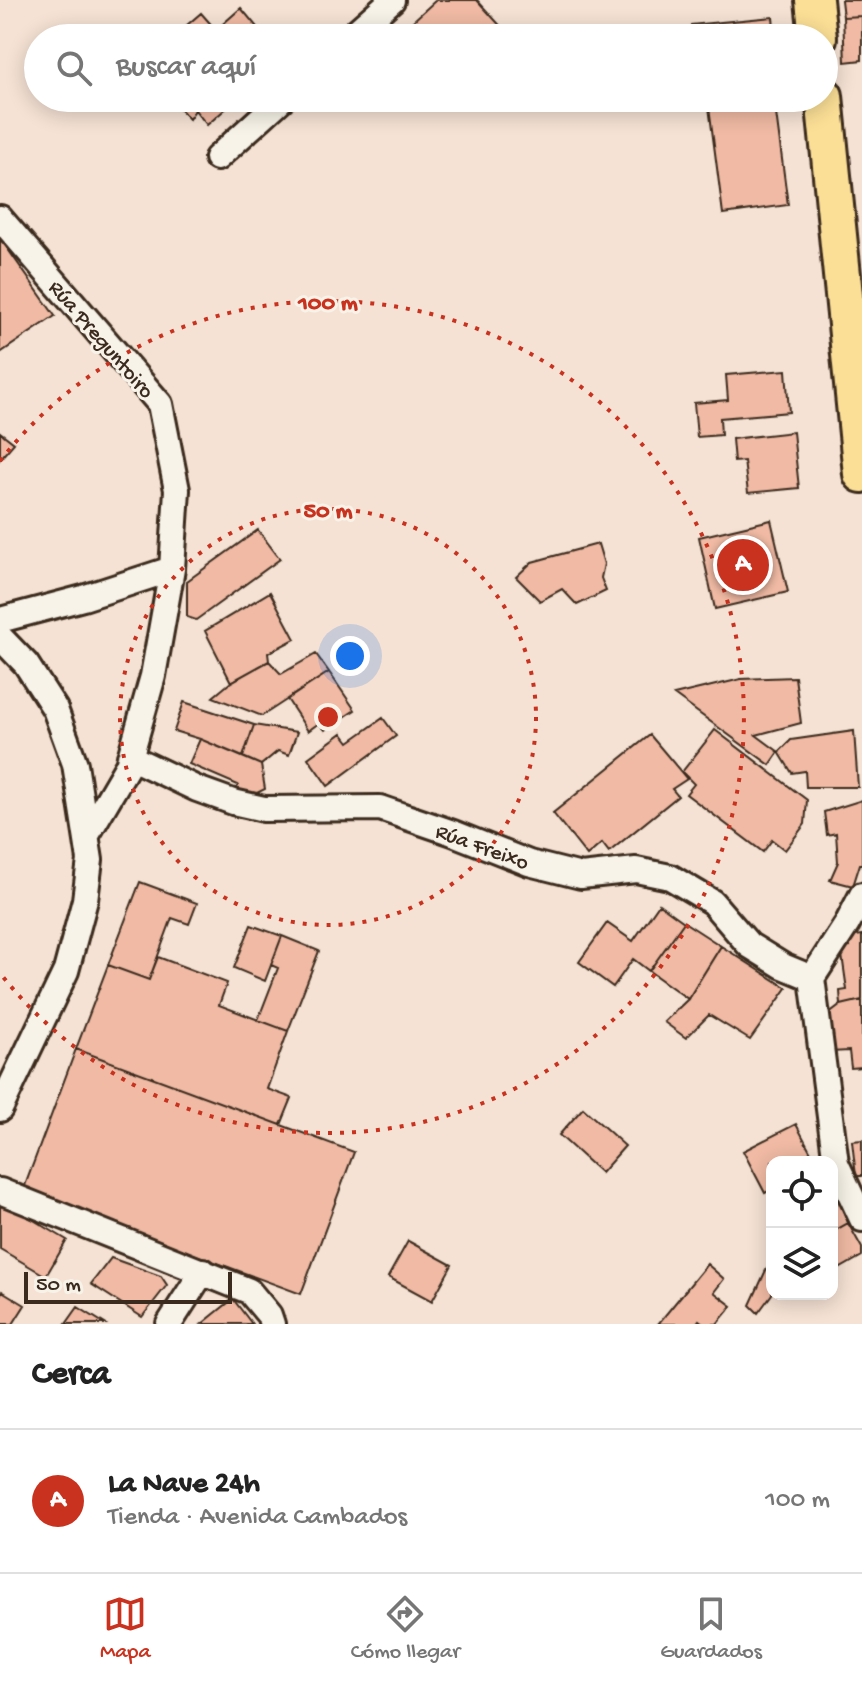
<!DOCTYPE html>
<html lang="es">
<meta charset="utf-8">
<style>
body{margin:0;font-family:"Gochi Hand",sans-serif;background:#f2f2f2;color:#222}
.controls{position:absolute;right:24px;bottom:24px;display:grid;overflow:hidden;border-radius:16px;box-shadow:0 4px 20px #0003}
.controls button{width:72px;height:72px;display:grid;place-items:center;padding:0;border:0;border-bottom:2px solid #e0e0e0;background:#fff;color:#222;font:40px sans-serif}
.scale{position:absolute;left:24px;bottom:20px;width:208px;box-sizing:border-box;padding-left:8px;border:4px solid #3b2a1e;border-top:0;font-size:22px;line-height:28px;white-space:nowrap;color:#3b2a1e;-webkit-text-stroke:6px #f7f3e8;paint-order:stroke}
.you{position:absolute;left:350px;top:656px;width:28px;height:28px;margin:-20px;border:6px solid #fff;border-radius:50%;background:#1a73e8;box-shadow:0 0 0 12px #1a73e833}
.badge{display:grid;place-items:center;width:52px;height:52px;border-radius:50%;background:#c8321e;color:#fff;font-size:26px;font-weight:700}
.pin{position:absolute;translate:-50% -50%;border:4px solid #fff;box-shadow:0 2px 8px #0006}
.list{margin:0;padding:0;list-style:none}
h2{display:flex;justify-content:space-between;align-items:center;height:104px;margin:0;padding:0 32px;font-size:34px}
h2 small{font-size:26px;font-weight:400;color:#767676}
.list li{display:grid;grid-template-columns:52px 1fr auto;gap:24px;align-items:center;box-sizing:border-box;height:144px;padding:0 32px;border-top:2px solid #e0e0e0}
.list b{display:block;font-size:30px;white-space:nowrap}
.list p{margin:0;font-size:26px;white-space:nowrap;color:#767676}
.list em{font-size:26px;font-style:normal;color:#767676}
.icon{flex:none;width:44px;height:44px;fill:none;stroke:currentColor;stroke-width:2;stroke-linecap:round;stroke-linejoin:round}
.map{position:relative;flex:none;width:862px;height:1324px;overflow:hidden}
.search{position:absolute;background:#fff;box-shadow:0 4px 20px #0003;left:24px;right:24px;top:24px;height:88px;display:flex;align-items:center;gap:20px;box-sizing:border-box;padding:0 28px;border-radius:44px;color:#767676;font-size:30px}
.sheet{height:248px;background:#fff}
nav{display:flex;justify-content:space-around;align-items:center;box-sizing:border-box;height:112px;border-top:2px solid #e0e0e0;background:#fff;font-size:22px;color:#767676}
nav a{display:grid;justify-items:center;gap:4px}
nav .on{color:#c8321e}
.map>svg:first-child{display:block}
</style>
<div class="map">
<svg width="862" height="1324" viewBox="0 0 862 1324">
<rect width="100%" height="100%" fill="#f5e2d4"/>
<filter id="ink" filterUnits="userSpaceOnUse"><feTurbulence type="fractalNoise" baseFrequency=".0125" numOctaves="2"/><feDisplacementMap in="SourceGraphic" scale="16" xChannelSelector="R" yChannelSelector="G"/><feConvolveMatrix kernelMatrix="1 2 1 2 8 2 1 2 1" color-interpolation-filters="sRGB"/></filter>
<g filter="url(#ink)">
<path fill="#f0baa4" stroke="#3b2a1e" stroke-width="2" d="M436,0H477L505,31L498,38H410L403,30Z
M841,0H862V16L843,17Z
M241,8L266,38H172L201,13L216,30Z
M862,16V60L845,62L843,17Z
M773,17L775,38H692L691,25Z
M171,98H238L207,125L195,110L189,119Z
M716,98H774L788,205L723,214L708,99Z
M0,238L55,316L0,353Z
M786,370L789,412L720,418L721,435L697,437L694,403L728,400L726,375Z
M0,432L14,443L0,459Z
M793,432L799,488L748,493L744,461L734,462L732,439Z
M771,520L788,592L715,609L699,537Z
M258,530L280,559L196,620L187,617V581Z
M598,544L604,564L601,578L606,591L577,605L562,589L540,601L516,577L532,562Z
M270,592L295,639L268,653L269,661L231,682L205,631Z
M316,654L329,672L262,716L213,697L231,682L269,661L281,674Z
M329,672L355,710L325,730L319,723L308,731L287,699Z
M795,677L801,723L756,735L779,752L770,765L674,695L741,679Z
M184,702L254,725L243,757L200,739L174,731Z
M383,718L396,736L328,786L308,758L342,733L349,742Z
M254,725L297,732L289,755L278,751L261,765L243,757Z
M715,730L807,800L805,824L785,850L772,840L763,852L686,794L694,784L682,772Z
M854,731L858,787H806L805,771L792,773L779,752L791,740Z
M650,735L687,779L672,789L678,796L609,852L602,843L587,856L553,813Z
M200,739L261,765L265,789L251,796L235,791L238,785L189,764Z
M862,800V864H860L853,886L830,880L838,862L836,833L827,835L824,812Z
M140,882L197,903L189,924L172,918L149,980L108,965Z
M659,904L684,922L649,971L633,959L613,987L579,962L607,923L633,941Z
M684,922L721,946L688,999L649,971Z
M251,925L282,936L265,981L234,968Z
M862,935V1000L841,1005L840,991L847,990L841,948L850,947L849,937Z
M282,936L319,951L288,1031L258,1020L278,968L271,965Z
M721,946L787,988L750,1040L709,1015L686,1038L664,1022L688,999Z
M158,957L227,983L219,1005L288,1031L267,1089L292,1098L281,1125L76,1049L108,965L149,980Z
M862,1000V1067L851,1068L849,1051L830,1052L824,1018L841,1005Z
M76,1049L354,1152L301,1294L23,1191Z
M583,1108L625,1146L601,1173L559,1135Z
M796,1124L816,1162H772V1189L765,1193L743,1151Z
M862,1140V1176H856L852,1141Z
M834,1188L848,1223L832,1232V1189Z
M0,1200L67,1240L46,1276L0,1249Z
M848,1223L862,1248V1256L832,1273V1232Z
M408,1241L452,1265L432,1301L388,1277Z
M111,1258L161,1276L167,1285L142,1317L91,1284Z
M772,1263V1294L758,1313L750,1305L766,1270Z
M707,1264L724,1279L714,1292L732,1306L717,1324H704L699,1320L696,1324H658Z
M2,1291L25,1305L13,1324H0V1295Z
M233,1299L252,1324H202Z
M78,1307L105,1324H66Z"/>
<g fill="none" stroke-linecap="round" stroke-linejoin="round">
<defs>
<path id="minor" d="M349,38L392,0
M217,158L283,98
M0,218L160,404L177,490L172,569L153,676L128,765L87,835
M0,620L83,598L172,569
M0,637L26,664L55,709L75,764L90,860L85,900L66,971L0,1109
M130,757L197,789L233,802L264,809L380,808L453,833L529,863L581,876L636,870L670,877L712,902L749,945L783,966L812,978
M862,895L847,924L812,978L836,1163L862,1219
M0,1191L249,1291L269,1315L272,1324
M169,1324L203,1271"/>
<path id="primary" d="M814,0L818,38
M824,96L862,474"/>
</defs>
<use href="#minor" stroke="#3b2a1e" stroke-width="30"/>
<use href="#primary" stroke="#3b2a1e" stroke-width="42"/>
<use href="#minor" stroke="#f7f3e8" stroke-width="24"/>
<use href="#primary" stroke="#fbdf96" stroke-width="36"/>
</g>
</g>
<g fill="none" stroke="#c8321e" stroke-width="4" stroke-dasharray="4 8">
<circle cx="328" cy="717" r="208"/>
<path d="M0 461A416 416 0 1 1 0 973"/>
</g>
<g text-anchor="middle" stroke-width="6" stroke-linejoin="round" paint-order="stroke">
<g font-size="22" fill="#3b2a1e" stroke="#f7f3e8">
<text transform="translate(103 338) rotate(49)" y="8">Rúa Preguntoiro</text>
<text transform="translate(483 845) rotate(20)" y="8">Rúa Freixo</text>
</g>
</g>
<circle cx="328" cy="717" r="12" fill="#c8321e" stroke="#f7f3e8" stroke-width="4"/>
<g font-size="24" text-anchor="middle" font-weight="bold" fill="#c8321e" stroke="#f7f3e8" stroke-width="6" stroke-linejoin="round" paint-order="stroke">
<text x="328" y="309">100 m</text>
<text x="328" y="517">50 m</text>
</g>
</svg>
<div class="controls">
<button><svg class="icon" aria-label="locate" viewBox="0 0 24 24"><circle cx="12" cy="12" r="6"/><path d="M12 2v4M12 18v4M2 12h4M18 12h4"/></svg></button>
<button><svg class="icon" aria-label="layers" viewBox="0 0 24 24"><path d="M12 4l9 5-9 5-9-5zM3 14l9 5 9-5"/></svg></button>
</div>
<div class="scale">50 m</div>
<div class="you"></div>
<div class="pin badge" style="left:743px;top:565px">A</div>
<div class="search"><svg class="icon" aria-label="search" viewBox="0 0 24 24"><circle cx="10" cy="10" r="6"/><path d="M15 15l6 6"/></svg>Buscar aquí</div>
</div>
<section class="sheet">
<h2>Cerca<small></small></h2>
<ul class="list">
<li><span class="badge">A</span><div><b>La Nave 24h</b><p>Tienda · Avenida Cambados</p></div><em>100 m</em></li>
</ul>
</section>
<nav>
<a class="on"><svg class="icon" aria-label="map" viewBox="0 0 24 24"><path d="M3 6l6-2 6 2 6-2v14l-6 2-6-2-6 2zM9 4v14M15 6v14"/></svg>Mapa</a>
<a><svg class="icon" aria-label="directions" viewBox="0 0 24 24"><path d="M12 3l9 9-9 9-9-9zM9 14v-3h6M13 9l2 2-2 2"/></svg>Cómo llegar</a>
<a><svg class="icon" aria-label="saved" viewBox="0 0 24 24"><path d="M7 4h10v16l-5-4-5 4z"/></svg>Guardados</a>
</nav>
